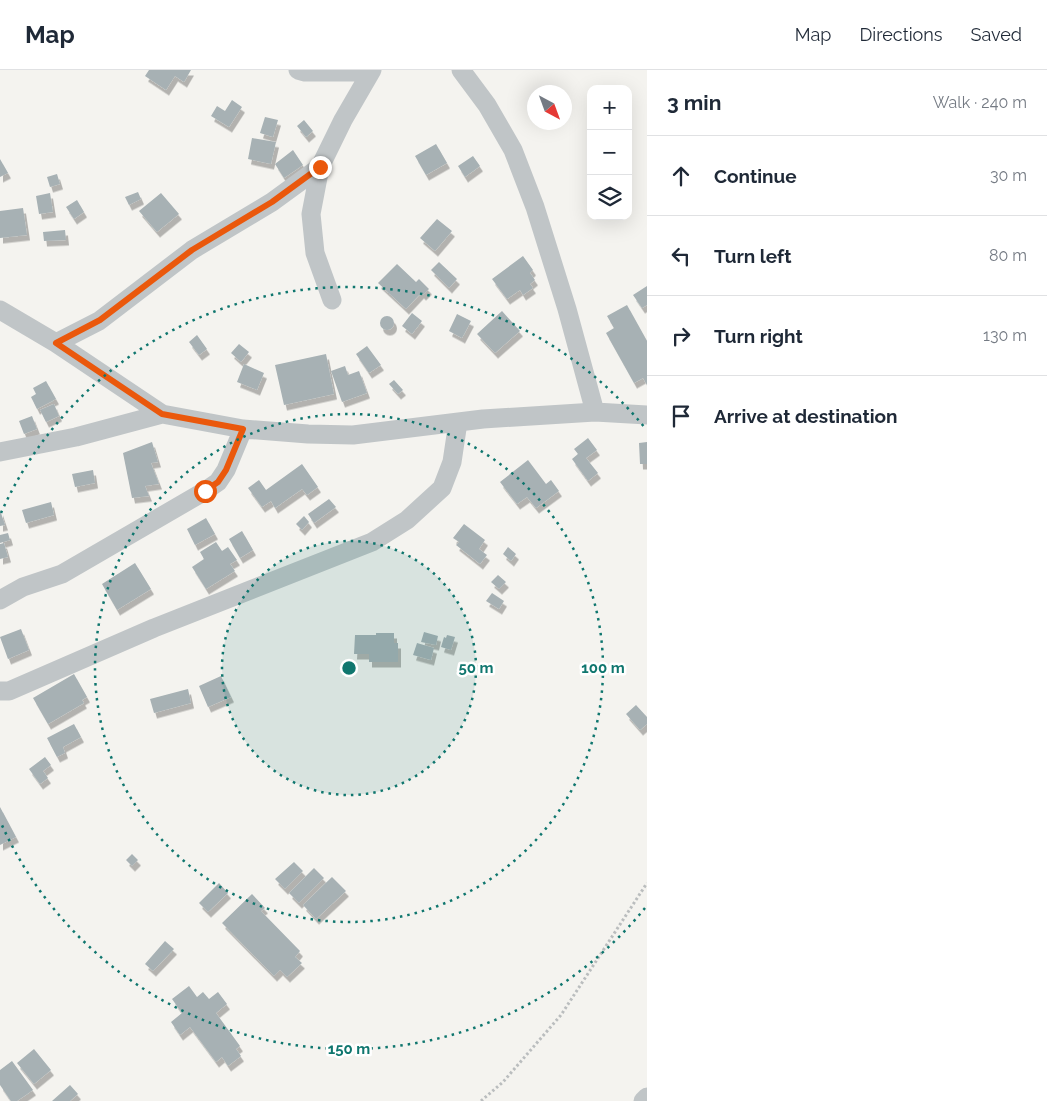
<!DOCTYPE html>
<meta charset="utf-8">
<style>
body{margin:0;font-family:Raleway,sans-serif;background:#f2f2f3;color:#1f2937}
.controls{position:absolute;right:15px;top:15px;display:grid;overflow:hidden;border-radius:10px;box-shadow:0 5px 20px #0002}
.controls button{width:45px;height:45px;display:grid;place-items:center;padding:0;border:0;border-bottom:1px solid #e0e1e3;background:#fff;color:#1f2937;font:25px sans-serif}
.compass{position:absolute;left:527px;top:15px;width:45px;height:45px;border-radius:50%;background:#fff;box-shadow:0 5px 20px #0002;rotate:139deg}
.stop{position:absolute;width:15px;height:15px;margin:-11px;border:4px solid #ea580c;border-radius:50%;background:#fff}
.stop.end{background:#ea580c;border-color:#fff;box-shadow:0 1px 5px #0008}
.list{margin:0;padding:0;list-style:none}
h2{display:flex;justify-content:space-between;align-items:center;height:65px;margin:0;padding:0 20px;font-size:21px}
h2 small{font-size:16px;font-weight:400;color:#747a83}
.list li{display:grid;grid-template-columns:32px 1fr auto;gap:15px;align-items:center;box-sizing:border-box;height:80px;padding:0 20px;border-top:1px solid #e0e1e3}
.list b{display:block;font-size:19px;white-space:nowrap}
.list em{font-size:16px;font-style:normal;color:#747a83}
.icon{flex:none;width:28px;height:28px;fill:none;stroke:currentColor;stroke-width:2;stroke-linecap:round;stroke-linejoin:round}
.map{position:relative;flex:none;width:647px;height:1031px;overflow:hidden}
header{display:flex;align-items:center;gap:30px;box-sizing:border-box;height:70px;padding:0 25px;background:#fff;border-bottom:1px solid #e0e1e3}
header strong{font-size:24px}
nav{display:flex;gap:28px;margin-inline-start:auto;font-size:18px}
main{display:flex}
aside{flex:1;background:#fff}
.map>svg:first-child{display:block}
</style>
<header>
<strong>Map</strong>
<nav><a>Map</a><a>Directions</a><a>Saved</a></nav>
</header>
<main>
<div class="map">
<svg width="647" height="1031" viewBox="0 0 647 1031">
<defs>
<filter id="shadow"><feDropShadow dx="3" dy="5.5" stdDeviation="0" flood-color="#0004"/></filter>
</defs>
<rect width="100%" height="100%" fill="#f4f3ef"/>
<path fill="#a7b1b4" filter="url(#shadow)" d="M149,0H191L184,12L175,6L166,20L145,6Z
M232,30L242,37L229,57L211,46L217,36L225,41Z
M265,47L278,50L273,67L260,63Z
M304,50L313,61L306,67L297,56Z
M252,68L276,72L271,94L248,89Z
M436,74L447,93L426,105L415,86Z
M293,80L303,95L284,108L275,94Z
M473,86L480,96L465,107L458,96Z
M0,89L8,103L0,107Z
M57,104L60,114L50,117L47,107Z
M138,122L141,129L129,135L125,127Z
M50,123L53,142L39,144L36,126Z
M161,123L179,144L157,162L139,141Z
M77,130L84,142L74,149L66,137Z
M23,138L27,165L0,168V141Z
M437,149L452,161L435,181L420,168Z
M65,160L66,170L44,171L43,162Z
M523,186L533,200L530,203L535,210L530,214L533,218L523,225L520,220L507,229L492,209Z
M439,192L457,209L449,218L431,200Z
M397,194L416,212L419,209L429,219L423,225L421,223L406,239L378,213Z
M647,216V235L642,238L633,225Z
M627,235L647,271V315L643,308L634,313L606,263L614,258L607,246Z
M502,241L520,261L495,283L477,264Z
M412,243L422,251L412,264L402,256Z
M457,244L471,251L462,268L449,261Z
M380 253a7 7 0 1 1 14 0a7 7 0 1 1-14 0Z
M197,265L207,279L199,285L189,272Z
M239,274L249,282L241,292L231,283Z
M367,276L381,295L369,303L356,284Z
M326,284L334,324L284,335L275,295Z
M244,294L264,303L257,320L237,312Z
M345,296L348,305L359,301L367,323L342,332L331,301Z
M394,310L403,320L398,324L389,314Z
M46,311L56,329L37,339L31,327L36,324L33,318Z
M54,334L59,346L46,352L40,340Z
M32,346L37,359L24,364L19,351Z
M588,368L597,380L586,388L598,403L588,411L572,389L578,384L574,379Z
M152,372L158,392L151,393L159,414L145,416L149,426L132,428L123,383Z
M647,372V394H640L639,373Z
M528,390L546,414L551,410L559,421L536,438L527,427L517,434L500,412Z
M302,394L318,417L307,425L302,419L275,438L271,431L262,437L248,418L259,410L266,420Z
M93,400L95,413L75,417L72,404Z
M329,429L336,437L314,453L308,444Z
M51,432L54,445L26,453L22,440Z
M0,440L5,455L0,456Z
M304,446L309,452L302,460L296,454Z
M206,448L215,464L195,475L187,459Z
M464,454L485,470L479,479L487,485L480,494L456,475L459,472L453,468Z
M242,461L253,480L240,488L229,469Z
M8,463L10,470L0,473V465Z
M216,472L222,481L228,477L237,490L230,494L235,501L206,519L192,497L204,489L200,482Z
M4,473L8,487L0,489V474Z
M508,477L516,484L511,491L503,484Z
M135,493L151,519L117,540L102,514Z
M498,505L506,512L499,519L491,512Z
M492,523L504,531L499,539L486,531Z
M21,559L29,580L8,589L0,567Z
M424,562L438,566L436,575L421,572Z
M376,563H394V573H398V592H369V584H354L355,565H376Z
M447,565L455,567L451,580L441,577L444,567L446,568Z
M417,573L434,578L431,590L413,585Z
M74,604L87,627L82,630L84,633L48,654L33,628Z
M221,606L231,627L208,637L199,616Z
M188,619L191,633L154,643L150,629Z
M636,635L647,647V654L640,660L626,644Z
M74,654L81,667L63,677L65,683L57,687L47,668Z
M45,687L51,695L43,701L48,708L40,714L29,699Z
M0,737L16,767L0,775Z
M132,784L138,790L132,796L126,790Z
M294,792L303,801L285,819L275,809Z
M314,798L324,808L299,833L289,823Z
M332,807L346,821L316,849L303,835Z
M219,813L228,823L208,842L199,833Z
M252,824L265,838L261,841L300,881L295,887L302,893L287,907L280,900L274,906L222,853Z
M165,871L174,879L153,901L145,894Z
M189,916L197,927L203,922L209,929L218,922L227,934L216,943L240,976L236,979L241,986L228,996L222,987L216,992L190,957L180,965L171,952L182,943L172,929Z
M34,979L51,1000L34,1014L17,993Z
M12,991L33,1020L17,1031H11L0,1015V1000Z
M70,1015L78,1024L70,1031H52Z"/>
<g fill="none" stroke-linecap="round" stroke-linejoin="round">
<path stroke="#babdbe" stroke-width="3" stroke-dasharray="2.5 2.5" stroke-linecap="butt" d="M481,1031L503,1012L561,945L647,813"/>
<path stroke="#c0c5c7" stroke-width="19" d="M298,0L305,2H370
M461,0L487,35L513,80L535,137L567,239L595,342
M332,230L315,183L311,144L320,97L343,50L372,0
M0,240L56,273L162,344L243,359L308,364L353,365L483,349L595,342L647,345
M56,273L99,251L192,180L272,132L320,97
M0,382L76,367L162,344
M0,530L23,517L62,504L205,421L218,412L226,400L243,359
M0,621H9L154,558L372,472L407,450L442,418L452,392L458,352
M643,1031L647,1027"/>
</g>
<g fill="none" stroke-linecap="round" stroke-linejoin="round">
<path stroke="#ea580c" stroke-width="6" d="M205,421L218,412L226,400L243,359L162,344L56,273L100,250L192,180L272,132L320,97"/>
</g>
<circle cx="349" cy="598" r="127" fill="#0f766e" fill-opacity=".12"/>
<g fill="none" stroke="#0f766e" stroke-width="2.5" stroke-dasharray="2.5 5">
<circle cx="349" cy="598" r="127"/>
<circle cx="349" cy="598" r="254"/>
<path d="M645 838A381 381 0 0 1 1 753M1 443A381 381 0 0 1 645 358"/>
</g>
<circle cx="349" cy="598" r="8" fill="#0f766e" stroke="#fff" stroke-width="2.5"/>
<g font-size="15" text-anchor="middle" font-weight="bold" fill="#0f766e" stroke="#fff" stroke-width="5" stroke-linejoin="round" paint-order="stroke">
<text x="476" y="603">50 m</text>
<text x="603" y="603">100 m</text>
<text x="349" y="984">150 m</text>
</g>
</svg>
<div class="controls">
<button>+</button>
<button>−</button>
<button><svg class="icon" aria-label="layers" viewBox="0 0 24 24"><path d="M12 4l9 5-9 5-9-5zM3 14l9 5 9-5"/></svg></button>
</div>
<svg class="compass" viewBox="-18 -18 36 36"><path d="M0-13l5 13h-10z" fill="#e53935"/><path d="M0 13l5-13h-10z" fill="#747a83"/></svg>
<div class="stop" style="left:205px;top:421px"></div>
<div class="stop end" style="left:320px;top:97px"></div>
</div>
<aside>
<h2>3 min<small>Walk · 240 m</small></h2>
<ul class="list">
<li><svg class="icon" aria-label="ahead" viewBox="0 0 24 24"><path d="M12 20V5M6 11l6-6 6 6"/></svg><div><b>Continue</b></div><em>30 m</em></li>
<li><svg class="icon" aria-label="left" viewBox="0 0 24 24"><path d="M17 20v-9H6M10 6l-5 5 5 5"/></svg><div><b>Turn left</b></div><em>80 m</em></li>
<li><svg class="icon" aria-label="right" viewBox="0 0 24 24"><path d="M7 20v-9h11M14 6l5 5-5 5"/></svg><div><b>Turn right</b></div><em>130 m</em></li>
<li><svg class="icon" aria-label="arrive" viewBox="0 0 24 24"><path d="M6 21V4h12l-3 4 3 4H6"/></svg><div><b>Arrive at destination</b></div></li>
</ul>
</aside>
</main>
